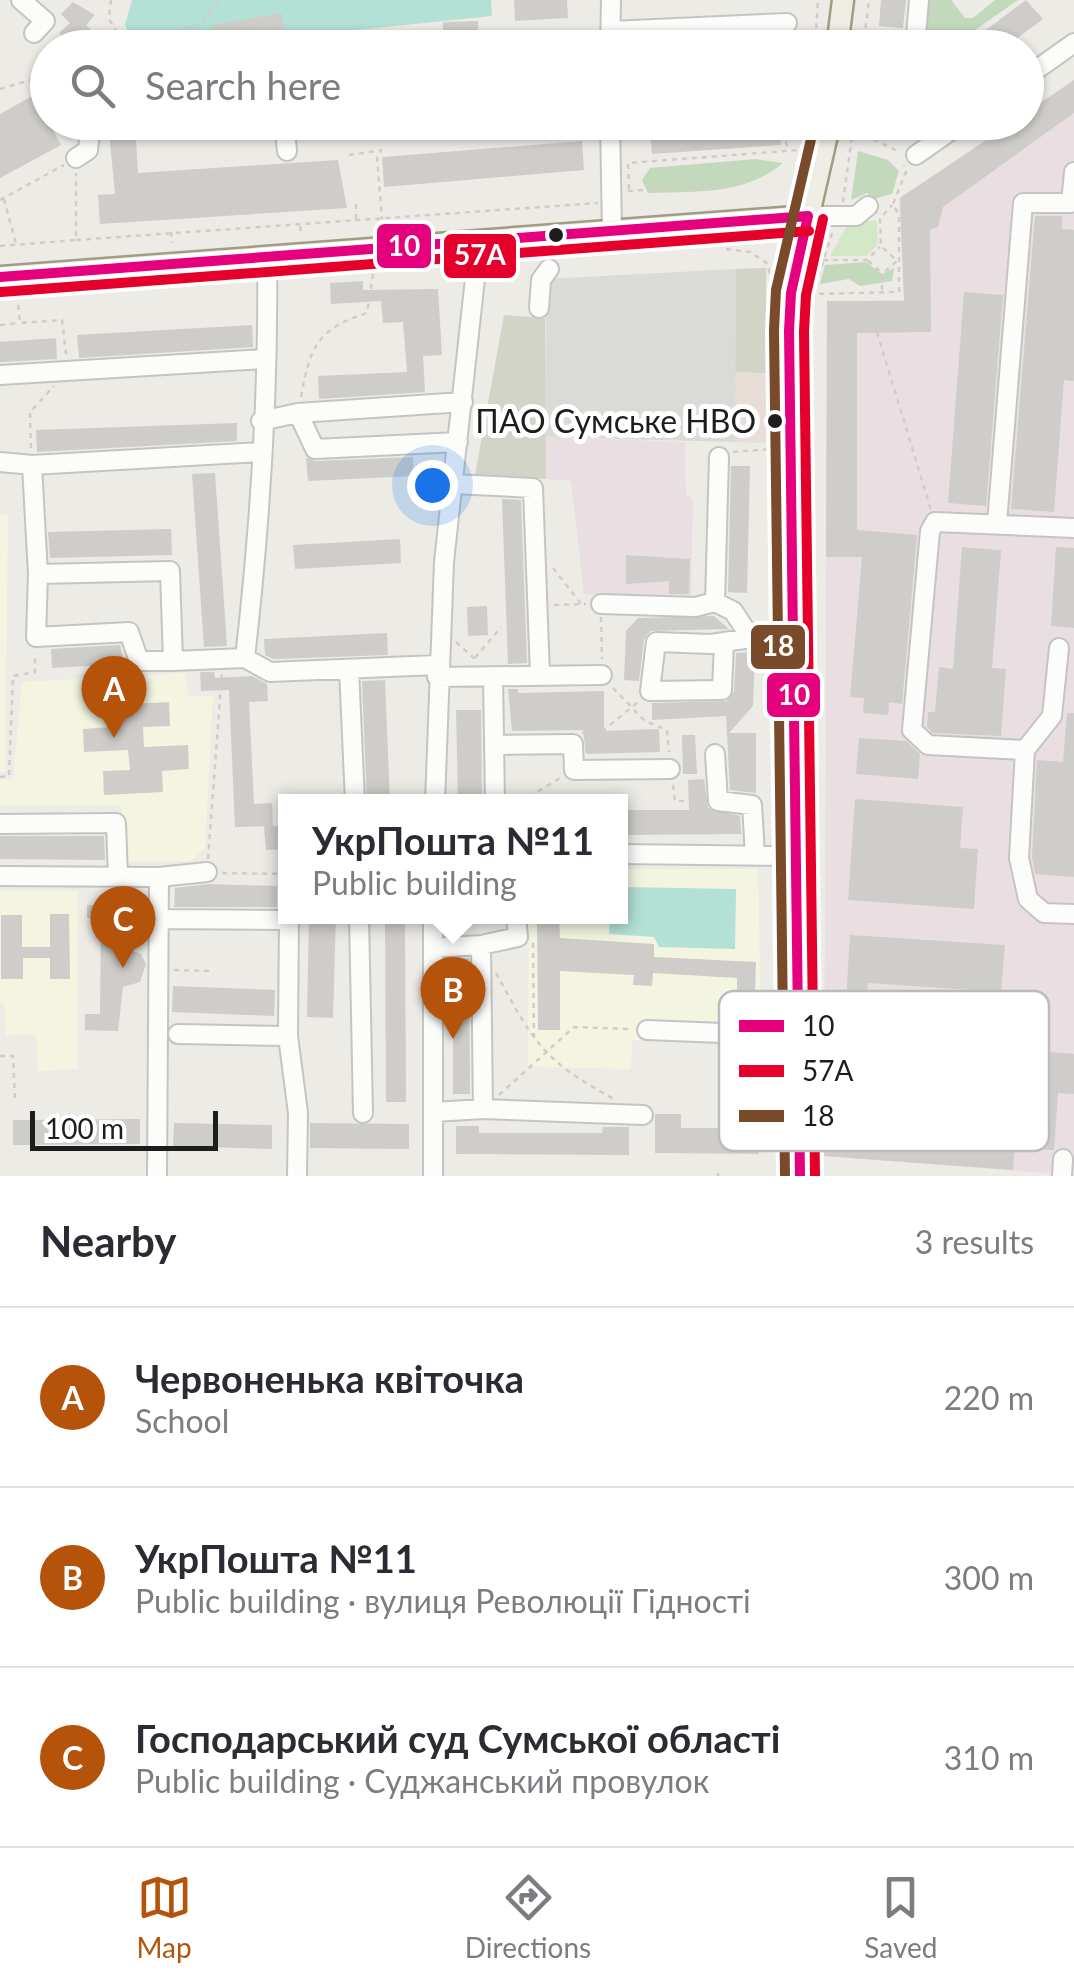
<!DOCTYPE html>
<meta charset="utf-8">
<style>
body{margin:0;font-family:Lato,sans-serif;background:#f2f2f3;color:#2b2b33}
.scale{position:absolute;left:30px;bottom:25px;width:188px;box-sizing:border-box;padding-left:10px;border:5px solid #1d1d1d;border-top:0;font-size:28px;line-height:35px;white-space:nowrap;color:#1d1d1d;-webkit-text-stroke:8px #fff;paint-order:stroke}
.you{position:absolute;left:432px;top:485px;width:35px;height:35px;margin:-25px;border:8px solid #fff;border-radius:50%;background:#1a73e8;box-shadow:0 0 0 15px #1a73e833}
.badge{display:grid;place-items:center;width:65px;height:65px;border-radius:50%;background:#b45309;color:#fff;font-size:32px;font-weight:700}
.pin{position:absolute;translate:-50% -82px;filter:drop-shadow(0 2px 5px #0008)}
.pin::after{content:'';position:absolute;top:52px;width:35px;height:30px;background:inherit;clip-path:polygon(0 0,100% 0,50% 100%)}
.popup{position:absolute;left:278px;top:794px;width:350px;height:130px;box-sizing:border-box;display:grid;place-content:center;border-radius:0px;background:#fff;filter:drop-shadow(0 2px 8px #0005);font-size:32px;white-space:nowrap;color:#7c7c81}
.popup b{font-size:38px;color:#2b2b33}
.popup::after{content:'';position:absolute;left:50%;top:100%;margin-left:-20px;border:20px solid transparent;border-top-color:#fff}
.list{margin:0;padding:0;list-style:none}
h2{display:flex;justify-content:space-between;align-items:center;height:130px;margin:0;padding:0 40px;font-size:42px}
h2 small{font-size:32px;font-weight:400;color:#7c7c81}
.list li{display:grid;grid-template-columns:65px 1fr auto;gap:30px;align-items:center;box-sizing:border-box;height:180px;padding:0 40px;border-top:2px solid #e1e1e2}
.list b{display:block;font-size:38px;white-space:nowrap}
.list p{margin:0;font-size:32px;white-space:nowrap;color:#7c7c81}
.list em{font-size:32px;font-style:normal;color:#7c7c81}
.icon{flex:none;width:55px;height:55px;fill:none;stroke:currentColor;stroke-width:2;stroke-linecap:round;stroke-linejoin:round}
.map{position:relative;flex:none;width:1074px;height:1176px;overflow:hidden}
.search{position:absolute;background:#fff;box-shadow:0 2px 8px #0004;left:30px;right:30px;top:30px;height:110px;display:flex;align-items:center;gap:25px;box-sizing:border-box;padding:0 35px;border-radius:55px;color:#7c7c81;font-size:38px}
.sheet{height:670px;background:#fff}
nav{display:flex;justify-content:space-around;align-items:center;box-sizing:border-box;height:140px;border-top:2px solid #e1e1e2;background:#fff;font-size:28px;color:#7c7c81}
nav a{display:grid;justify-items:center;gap:5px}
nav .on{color:#b45309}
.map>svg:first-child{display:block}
</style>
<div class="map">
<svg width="1074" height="1176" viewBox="0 0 1074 1176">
<rect width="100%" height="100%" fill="#ecebe6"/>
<path fill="#e9ddd8" d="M735,372L766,373V443L735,442Z"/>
<path fill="#e9dfe3" d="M1074,80V1170L1069,1175L824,1156L827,301L904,300L899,204L902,195L1026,122L1027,113Z
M545,437L685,442L686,494L693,500L691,597L584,594L571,481L546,479Z"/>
<path fill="#f3f5e1" d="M0,515H8L5,772H0Z
M185,673L189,696H213L205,848L191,861L125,862L121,805L0,806V780L13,779L22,682Z
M621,869H758L761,1028L716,1026L715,1042L632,1040L631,1069L528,1067L529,917L620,916Z
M0,891H78V1069L38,1071L36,1034L6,1035L4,1003L0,1002Z"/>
<path fill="#d3d4c8" d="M766,268V373L735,372L736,269Z
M504,315L545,318L546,479L475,475Z"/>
<path fill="#d3e8c6" d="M851,219L858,227L866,221H877L878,244L866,256H830Z"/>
<path fill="#c2d9bc" d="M916,0H951L965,18H973L995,0H1018L949,48L923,47Z
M858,151L888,160L899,171L892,194L873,199L867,193L851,200Z
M756,159L783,163C743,196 697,191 648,193L642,180L650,168Z
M866,262L882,274L894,268L892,281L860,286L849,279L820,284L825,265Z"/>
<path fill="#b3e1d5" d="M132,0H491L492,16L190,47H135L125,25Z
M621,887L736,889L735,949L659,947L654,937L609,934L610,917L620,916Z"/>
<path fill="#dadad7" d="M736,269L735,442L545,437L546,279Z"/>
<path fill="#cecdc9" d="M514,0H567L568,18L515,21Z
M881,0H906L903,28L879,26Z
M1026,0L1043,19L1004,48H962Z
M73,2L95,15L86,25L103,42L98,48H63L68,42L59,33L70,23L61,14Z
M282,13L284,33L213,40L212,25Z
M478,21V38L443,34V22Z
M790,35L791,48H651L650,42Z
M1074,80V113L943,207L938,227L930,230L931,332L857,333V530L917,535L902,704L889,702L888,715L863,713L864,698L850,697L862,557H826L827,301H904L900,198L1013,122H1026V113Z
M34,95L61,145L0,178V114Z
M108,122H135L138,173L338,160L347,208L100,224L98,195L115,194Z
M727,122H813L814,130L780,133L781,145L652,154L650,128Z
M582,141L584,170L384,187L382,157Z
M1035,216H1062V229L1074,230V381L1064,380L1054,512L1011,509Z
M363,281V290L438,289L442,355L423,356L425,392L319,399L318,376L407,372L403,322L383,323L381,301L331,304L330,283Z
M964,292L1003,295L986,506L948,503Z
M252,325L253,347L79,358L77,335Z
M56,338L57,359L0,362V342Z
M237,423V441L37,452L36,430Z
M413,457L414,476L308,481L306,458L316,461Z
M731,466H750L747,593L728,592Z
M215,473L227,646L204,647L192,474Z
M502,499L521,500L527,663L508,664Z
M171,529L172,555L50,558L48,532Z
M400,539L401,563L295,569L293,545Z
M962,547L1001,550L992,668L1006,669L1001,736L933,733L927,727L928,712H935L939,667L953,669Z
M1056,547L1074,548V628L1051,626Z
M626,555L690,559L689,594H669V581L626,584Z
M487,606L488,635L468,636L467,607Z
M714,616L729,629L650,631L644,640L639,681L624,680L626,631L638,618Z
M387,633L388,655L273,659L265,655L264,639Z
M120,645L124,664L52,668L51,649Z
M755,652L753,706L729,733H756V793L730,790L726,716L652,720V703L727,701L734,691L736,653Z
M200,672H214L215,678L252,676L267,684L268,701L249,702L254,804L272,803L273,826L286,825V849L266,850L264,826H273L235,827L229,690L201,691Z
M385,680L390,802H367L362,681Z
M508,689H518V693L604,691V731L659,729L660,752L586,754L583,730L512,731Z
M169,702L170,726L143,727L144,747L188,745L189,769L162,771L163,792L104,795L103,771L130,770L128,750L84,752L83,729L112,727L111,705Z
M456,710H481L482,802H458Z
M1067,713H1074V877L1035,874L1032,857L1037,760L1063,762Z
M682,735H695L697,774H683Z
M859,738L906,741L920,754L918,779L856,774Z
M704,779L708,808L740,816L741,834L620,835V810H689L688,780Z
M855,799L963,807L960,848L978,849L974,909L848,900Z
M0,836H104L105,860L0,859Z
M209,884L277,886V907H174L175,888Z
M87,905H121L123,948L141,954L146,964L140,982L123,987L118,1031L85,1030V1014H100L101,918H87Z
M50,914H69L70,979H50V958H23V979H1V915H22V947H50Z
M309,916H336L333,1018L307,1017Z
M537,916H559L560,938L654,944V957L756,962L755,992L737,991V978L653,973L652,986L633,985L634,975L560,971V1030H538Z
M385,920H405L406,1102H386Z
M850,935L1005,945L1001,992L868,983L866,1001L846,1000Z
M469,958L470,1094H453V959Z
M173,986L275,990L274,1016L172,1012Z
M1027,1050L1074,1054V1094L1058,1093L1054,1150L1015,1148L1013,1170L824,1156L826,1123L1017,1137Z
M732,1051H759V1154L655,1153V1114H681V1128H732Z
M929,1065L981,1070L977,1114L925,1109Z
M140,1119V1144L13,1145V1120Z
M174,1123L272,1125V1149L173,1146Z
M310,1123L409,1124V1149L310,1148Z
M456,1126H479V1133H602L603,1127H629V1155L456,1154Z"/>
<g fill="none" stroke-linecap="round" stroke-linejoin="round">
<defs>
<path id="minor" d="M21,0L45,21L34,33
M610,31L787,23
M916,35L919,0
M610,48L611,0
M1026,77L1074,43
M284,122L287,151
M610,122L612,232
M916,155L963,122
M76,158L88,150L91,122
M808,216H856L868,206
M539,308L541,280L549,269
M0,375L263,359
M298,413L315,449L458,442
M261,421L298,413L463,402
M260,452L32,465L38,574L170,571L173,661L245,658C260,526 269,389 267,256
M0,462L32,465
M453,484L533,488L540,675
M997,523L1023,203H1071L1074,172
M38,574L36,637L129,632L139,661H173
M715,602L719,457
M601,604L695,607L715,602L733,611L751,638L792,637
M724,642L722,690L650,691L656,642L711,644L751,638
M1059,648L1052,716L1025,750L1019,858L1028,899L1044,913L1074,914
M245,658L270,672L437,665
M349,669L355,802
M437,677L602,675
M493,677L495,802
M494,745L573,744L574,770L670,769
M1025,750L928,745L912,730L930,531L935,522L1074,528
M715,754L718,801L752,805L755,855
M435,802L444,562L479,242
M0,824L116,823L118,877
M620,854L794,856
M0,876L159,877
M289,916L288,1036L298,1113L297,1176
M359,916L363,1113
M433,916V1176
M159,919L289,920
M481,945L483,1109
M433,948L481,945L518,937L516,916
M647,1030L747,1034
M178,1034L288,1036
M433,1112L483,1109L643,1115
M157,1176L159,877L207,872
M1062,1176L1063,1159"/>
<path id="major" d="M837,48L843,0
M0,277L808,216
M800,1176L789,331L791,293L830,122"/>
</defs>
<use href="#minor" stroke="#c4c4c2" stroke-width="22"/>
<use href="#major" stroke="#a19c84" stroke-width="25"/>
<path stroke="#d5cbc6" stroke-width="2.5" stroke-dasharray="5 5" stroke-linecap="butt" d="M111,0L109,19L125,46
M126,47L202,23L221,0
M815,48L818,0
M863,48L869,0
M0,89L31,80L48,85
M781,122L788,150
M853,122V129L899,152
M349,155L381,150L377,157L382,219
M629,189L628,163L799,150
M628,191L724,184
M4,199L16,244
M0,200L64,165
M843,202L853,129
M356,204V219
M300,226L301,235
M171,232L172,243
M832,233L813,294L899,292V216L893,204L906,172L904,165
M76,240L598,203
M0,246L76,240V173
M726,249L750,252L768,264L772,293
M823,260H867L880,247
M868,261L881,272
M882,290V274L897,261L881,246L880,219L892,205
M17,295L20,323L62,320L66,354
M0,325L18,323
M877,332L931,510
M301,397C310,348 316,329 367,313L374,268
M31,448L30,412L54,386
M733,452L771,449
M553,568L582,605
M554,605L586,604
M601,617L602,659
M456,642L476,660
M475,658L501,627
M613,688L645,721L667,730L669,752
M582,733L604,730L638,702
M0,777L9,776L13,676L35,672V653
M673,785L675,801H701
M521,802L560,778
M208,859L222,673
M222,873L286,874
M533,943L534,1040
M174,970L211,971
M496,973C533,1041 543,1061 614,1099
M0,1056H13L15,1100
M499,1095L574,1027L630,1029
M718,1176V1173"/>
<use href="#minor" stroke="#fcfcfb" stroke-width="18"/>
<use href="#major" stroke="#f0ede4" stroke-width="20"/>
<defs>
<path id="bus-1" d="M0,277L808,216
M800,1176L789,331L791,293L808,216"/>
<path id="bus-2" d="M1,292L809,231
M815,1176L804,331L806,295L823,219"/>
<path id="bus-3" d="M785,1176L774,330L776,290L815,122"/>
</defs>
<use href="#bus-1" stroke="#fff" stroke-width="18"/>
<use href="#bus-2" stroke="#fff" stroke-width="18"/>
<use href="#bus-3" stroke="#fff" stroke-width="18"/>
<use href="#bus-1" stroke="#e5007d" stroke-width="10"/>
<use href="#bus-2" stroke="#e4002b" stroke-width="10"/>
<use href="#bus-3" stroke="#7a4b2a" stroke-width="10"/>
</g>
<g fill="#1d1d1d" stroke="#fff" stroke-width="4">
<circle cx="556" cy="235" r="9"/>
<circle cx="775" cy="421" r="9"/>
</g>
<g text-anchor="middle" stroke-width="10" stroke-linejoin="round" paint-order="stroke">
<g font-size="32" fill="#1d1d1d" stroke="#fff" text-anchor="end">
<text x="756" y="433">ПАО Сумське НВО</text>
</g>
</g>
<rect x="719" y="991" width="330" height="160" rx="15" fill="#fff" stroke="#bbb" stroke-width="2.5"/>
<rect x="739" y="1020" width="45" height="12" fill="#e5007d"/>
<rect x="739" y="1065" width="45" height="12" fill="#e4002b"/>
<rect x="739" y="1110" width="45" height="12" fill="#7a4b2a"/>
<g font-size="28" fill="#1d1d1d">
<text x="802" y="1036">10</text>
<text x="802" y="1081">57А</text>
<text x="802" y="1126">18</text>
</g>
<g stroke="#fff" stroke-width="4">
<rect x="375" y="222" width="58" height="48" rx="10" fill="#e5007d"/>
<rect x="442" y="232" width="76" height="48" rx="10" fill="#e4002b"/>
<rect x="749" y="623" width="58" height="48" rx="10" fill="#7a4b2a"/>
<rect x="765" y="671" width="57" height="48" rx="10" fill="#e5007d"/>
</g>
<g font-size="28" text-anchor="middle" font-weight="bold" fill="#fff">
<text x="404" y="256">10</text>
<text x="480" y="265">57А</text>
<text x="778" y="656">18</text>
<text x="794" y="705">10</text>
</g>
</svg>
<div class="scale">100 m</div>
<div class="you"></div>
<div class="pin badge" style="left:114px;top:738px">A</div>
<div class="pin badge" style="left:453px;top:1039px">B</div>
<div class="popup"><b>УкрПошта №11</b>Public building</div>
<div class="pin badge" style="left:123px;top:968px">C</div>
<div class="search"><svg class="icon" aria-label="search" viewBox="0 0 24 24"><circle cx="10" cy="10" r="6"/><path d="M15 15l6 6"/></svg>Search here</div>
</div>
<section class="sheet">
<h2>Nearby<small>3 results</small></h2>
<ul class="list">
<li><span class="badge">A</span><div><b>Червоненька квіточка</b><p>School</p></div><em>220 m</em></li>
<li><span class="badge">B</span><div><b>УкрПошта №11</b><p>Public building · вулиця Революції Гідності</p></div><em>300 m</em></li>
<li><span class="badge">C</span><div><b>Господарський суд Сумської області</b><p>Public building · Суджанський провулок</p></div><em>310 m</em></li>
</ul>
</section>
<nav>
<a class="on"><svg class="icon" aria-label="map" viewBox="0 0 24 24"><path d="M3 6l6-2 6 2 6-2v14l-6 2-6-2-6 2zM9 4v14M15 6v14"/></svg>Map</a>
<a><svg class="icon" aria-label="directions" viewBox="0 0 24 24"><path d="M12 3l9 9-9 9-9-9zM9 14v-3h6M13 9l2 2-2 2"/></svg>Directions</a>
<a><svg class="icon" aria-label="saved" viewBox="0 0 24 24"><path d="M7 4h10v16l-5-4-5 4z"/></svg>Saved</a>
</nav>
